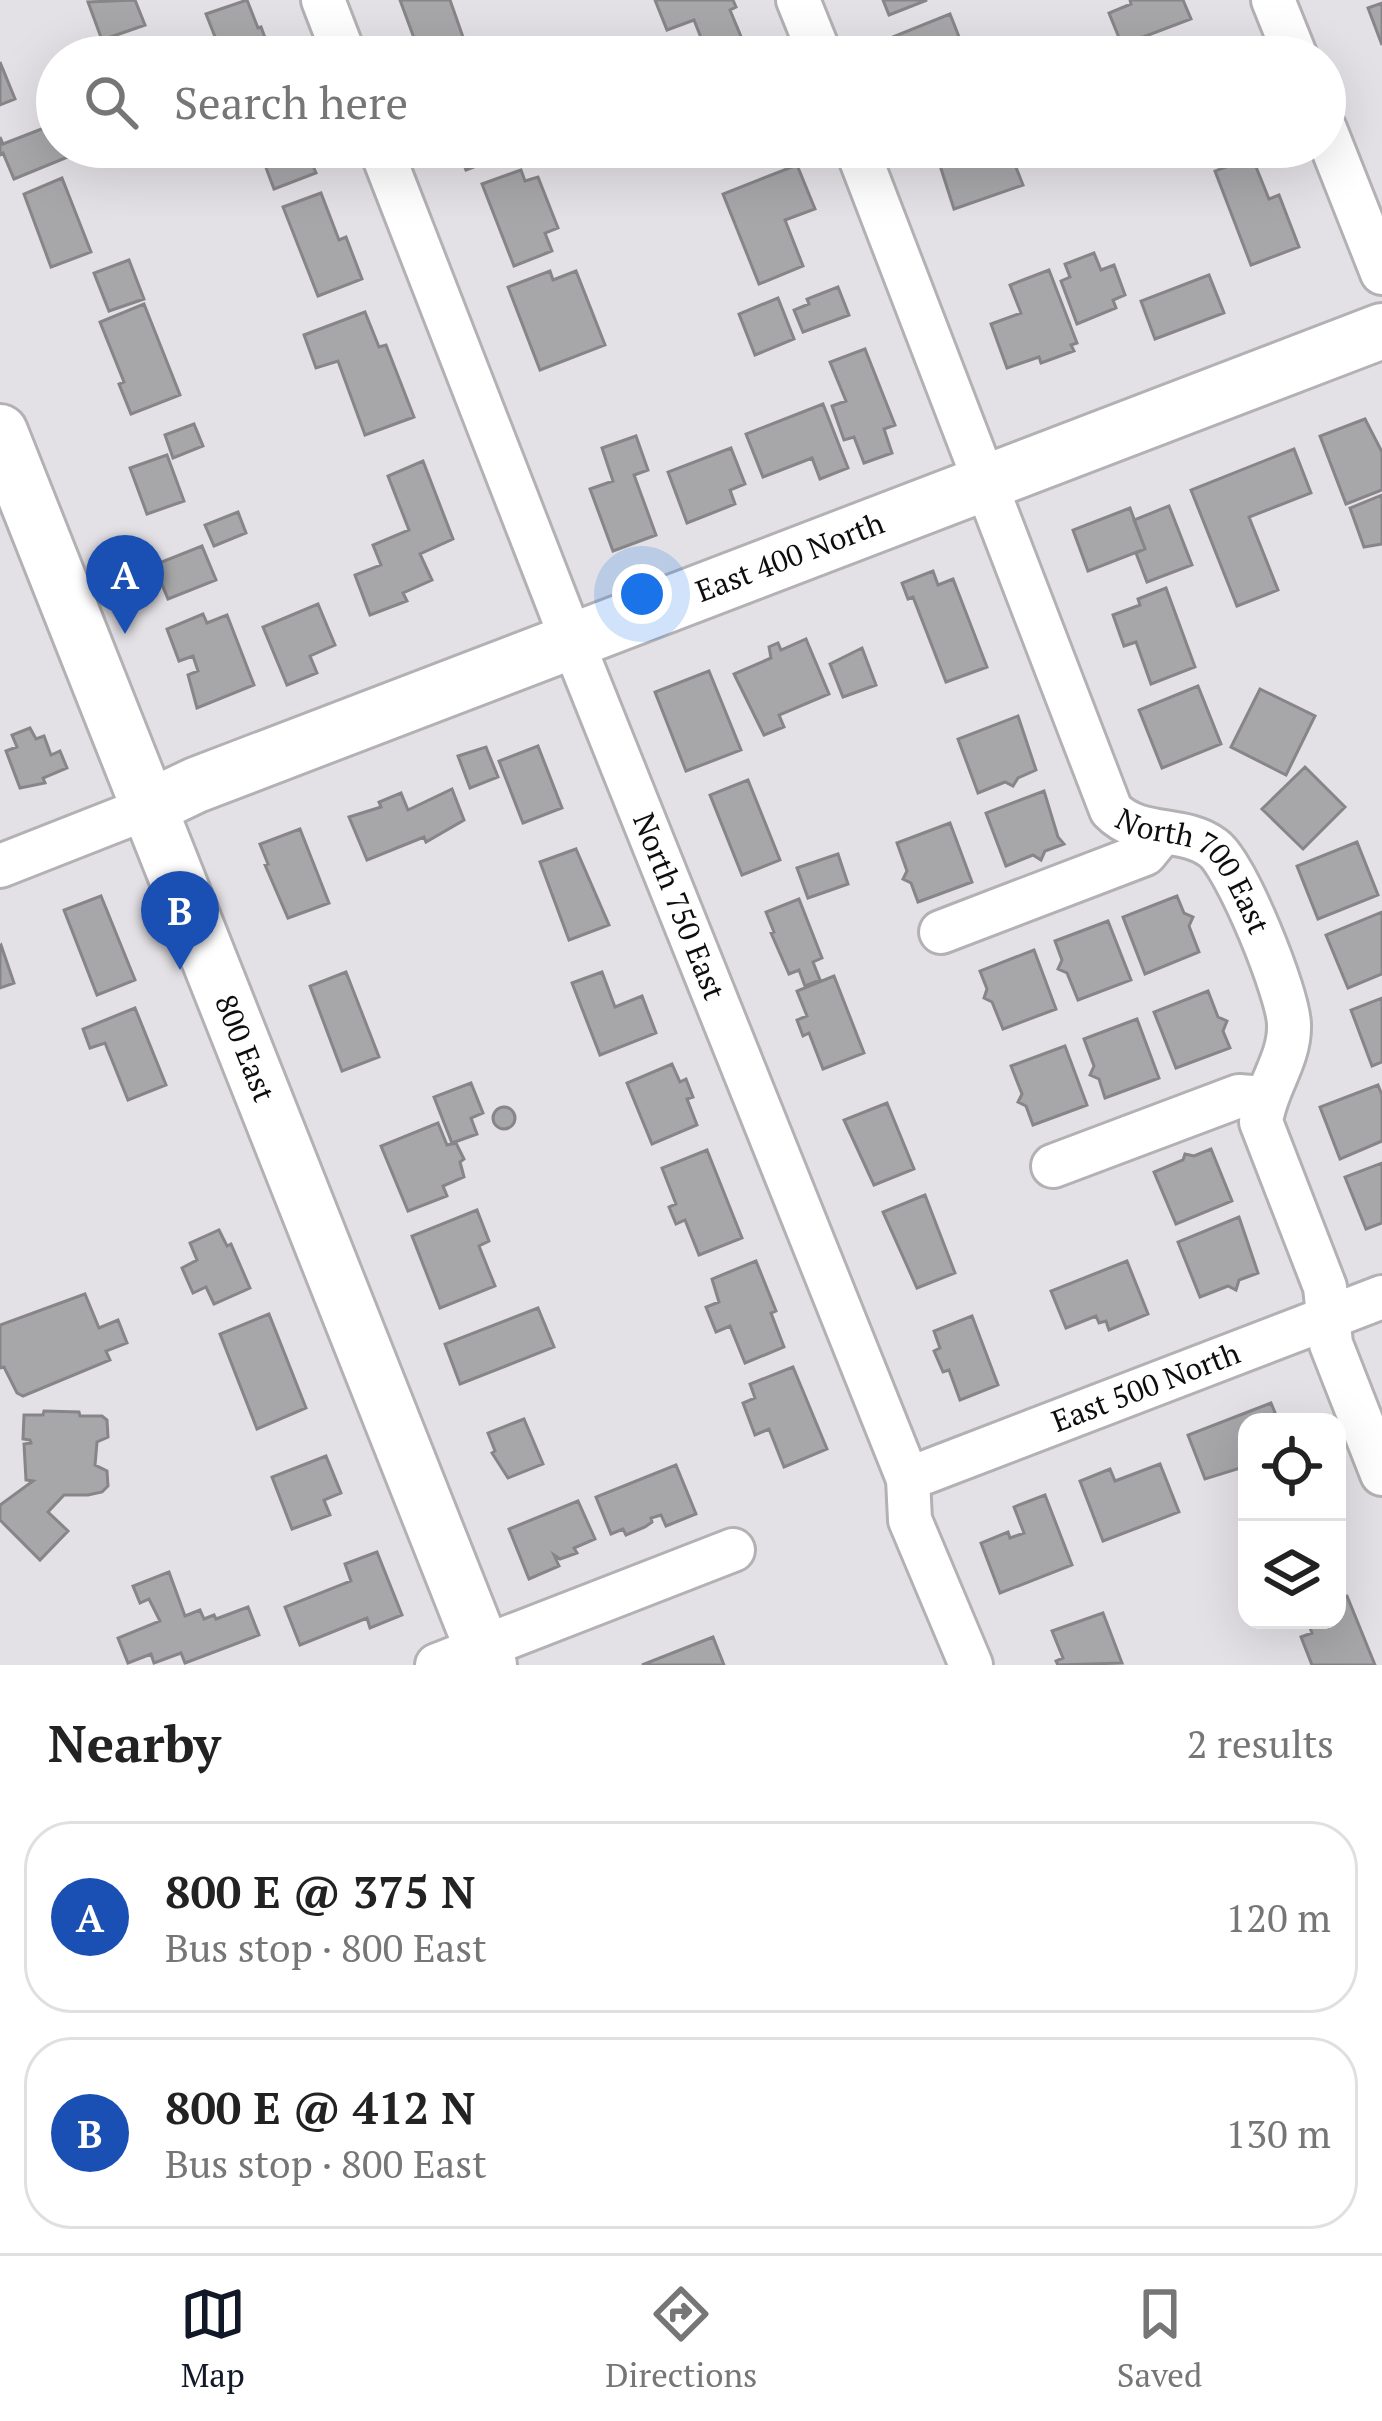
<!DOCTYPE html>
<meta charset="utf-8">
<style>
body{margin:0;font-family:"PT Serif",serif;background:#f6f6f6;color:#222}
.controls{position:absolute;right:36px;bottom:36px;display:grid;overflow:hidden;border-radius:24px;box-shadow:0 12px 48px #0002}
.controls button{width:108px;height:108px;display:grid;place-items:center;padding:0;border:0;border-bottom:3px solid #e0e0e0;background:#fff;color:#222;font:60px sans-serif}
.you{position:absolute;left:642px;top:594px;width:42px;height:42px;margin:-30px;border:9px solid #fff;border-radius:50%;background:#1a73e8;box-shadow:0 0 0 18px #1a73e833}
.badge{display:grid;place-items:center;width:78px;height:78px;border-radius:50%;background:#111827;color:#fff;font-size:39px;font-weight:700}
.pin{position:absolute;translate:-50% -99px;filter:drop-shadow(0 3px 6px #0008)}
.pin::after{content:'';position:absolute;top:63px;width:42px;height:36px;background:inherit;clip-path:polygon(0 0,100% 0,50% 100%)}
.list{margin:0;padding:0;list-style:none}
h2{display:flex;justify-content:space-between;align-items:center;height:156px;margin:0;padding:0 48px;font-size:51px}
h2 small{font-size:39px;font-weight:400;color:#767676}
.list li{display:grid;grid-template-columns:78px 1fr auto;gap:36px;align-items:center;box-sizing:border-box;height:192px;margin:0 24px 24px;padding:0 24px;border:3px solid #e0e0e0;border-radius:48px}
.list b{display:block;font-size:45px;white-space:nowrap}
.list p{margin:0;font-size:39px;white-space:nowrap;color:#767676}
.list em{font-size:39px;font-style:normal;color:#767676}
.icon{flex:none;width:66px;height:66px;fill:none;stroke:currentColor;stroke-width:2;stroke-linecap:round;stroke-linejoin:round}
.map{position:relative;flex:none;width:1382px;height:1665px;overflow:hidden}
.search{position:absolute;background:#fff;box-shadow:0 12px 48px #0002;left:36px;right:36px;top:36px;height:132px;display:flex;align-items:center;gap:30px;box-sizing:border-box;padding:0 42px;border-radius:66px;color:#767676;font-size:45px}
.sheet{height:588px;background:#fff}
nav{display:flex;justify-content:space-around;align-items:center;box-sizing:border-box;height:168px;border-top:3px solid #e0e0e0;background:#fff;font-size:33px;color:#767676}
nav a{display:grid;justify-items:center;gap:6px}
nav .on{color:#111827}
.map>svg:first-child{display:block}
</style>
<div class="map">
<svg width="1382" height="1665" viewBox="0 0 1382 1665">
<rect width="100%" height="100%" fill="#e3e1e5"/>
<path fill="#a7a6a9" stroke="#878588" stroke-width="3" d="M135,0L145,25L102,40L88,2Z
M247,0L258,28L261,27L272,57H223L206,14Z
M400,0H450L470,57H421Z
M655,0H733L736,7L730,10L742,39L707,53L694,20L667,30Z
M883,0H927L889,15Z
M1130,0H1183L1191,19L1122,45L1109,13L1131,4Z
M1382,3V45L1368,8Z
M950,14L967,57H897L890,38Z
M1215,42L1221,57H1179Z
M0,62L15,99L0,105Z
M57,123V147H84L85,150L14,179L3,153L0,155V137L3,144Z
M240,147H305L316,173L274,189L262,157L247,163Z
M457,147H525L466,170Z
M734,147H778L780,151L741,165Z
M934,147H1008L1023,185L954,209Z
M1252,157L1269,199L1279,195L1299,247L1251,265L1215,171Z
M797,165L815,209L785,220L803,266L759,284L723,194Z
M521,170L525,181L538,177L558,228L545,233L552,251L514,266L482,184Z
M62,178L91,252L51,267L24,194Z
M321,193L339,240L346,237L362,279L318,296L283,207Z
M1094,253L1101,270L1114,265L1125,295L1113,300L1116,308L1077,324L1061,281L1070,277L1065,264Z
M129,260L144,299L109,311L94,273Z
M1049,270L1077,343L1071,345L1074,351L1041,363L1039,357L1007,368L991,324L1021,313L1010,285Z
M550,271L553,280L576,271L605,345L540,370L508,287Z
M1209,275L1224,313L1155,339L1141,301Z
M838,287L849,315L803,332L794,310L809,304L807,299Z
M778,298L794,339L755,355L739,314Z
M144,304L180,395L131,414L119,384L124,382L100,322Z
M365,312L379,347L386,345L414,417L365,435L338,361L316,368L304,335Z
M865,349L895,425L884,429L892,453L864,463L854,437L844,440L832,406L846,401L830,362Z
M823,404L848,468L820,479L812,458L763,477L746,434Z
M1365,419L1382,452V490L1346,504L1320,436Z
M194,424L203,446L173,458L165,435Z
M636,436L648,470L634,475L656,535L613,551L590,489L613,481L602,448Z
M731,448L745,484L730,490L735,504L687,523L668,472Z
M1294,449L1311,493L1249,517L1278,590L1237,606L1191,490Z
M167,455L184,501L147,514L130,468Z
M423,461L453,539L420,554L432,580L403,593L407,601L370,615L355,575L381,565L373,545L409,530L388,476Z
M1382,495V544L1364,547L1350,508Z
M1169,506L1192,565L1147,582L1136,553L1145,549L1134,520Z
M1130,508L1145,549L1088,571L1073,530Z
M238,512L246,533L214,546L205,525Z
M202,546L216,580L168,599L154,565Z
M933,571L938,585L953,579L987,667L946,682L913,597L908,599L902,583Z
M1166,588L1195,667L1151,684L1136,642L1124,646L1113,615L1140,605L1138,599Z
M318,604L335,645L310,656L317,673L287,685L263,627Z
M203,614L207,623L227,615L254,685L197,708L188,675L198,671L193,656L179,661L167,629Z
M806,639L829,694L779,715L784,727L764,735L734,674L771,658L769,647L778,643L781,650Z
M862,648L876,685L843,697L830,664Z
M709,671L741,750L686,771L655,692Z
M1198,686L1221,744L1162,768L1139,710Z
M1260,689L1315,716L1286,775L1231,747Z
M1018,716L1036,770L1018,778L1013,786L1005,782L978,793L958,739Z
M30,728L36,739L44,736L51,755L60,751L67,768L43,778L45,783L20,788L6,751L17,747L12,735Z
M538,746L562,808L523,823L499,761Z
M486,747L498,777L470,788L458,756Z
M1305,767L1345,807L1303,849L1262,809Z
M748,780L780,860L742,875L710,795Z
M452,789L464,820L426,842L424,837L367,860L349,817L381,807L379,802L401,793L408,810Z
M1044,791L1058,837L1064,844L1045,851L1041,860L1033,855L1006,866L986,813Z
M950,823L972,882L918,902L911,883L903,879L907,871L897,843Z
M300,829L329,903L288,918L265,865L268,864L260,844Z
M1357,842L1378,895L1318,919L1297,866Z
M576,849L609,925L569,940L540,862Z
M838,854L848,884L808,898L797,868Z
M101,896L135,980L97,995L64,910Z
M1177,896L1184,913L1193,917L1189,926L1199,952L1145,974L1123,917Z
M799,899L822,958L813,962L820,980L805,986L799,970L789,974L771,933L774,932L766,912Z
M1382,912V974L1348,988L1326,935Z
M1108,921L1131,980L1078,1000L1067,973L1058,969L1062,960L1055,941Z
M1,945L14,983L0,988V946Z
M1034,950L1056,1009L1003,1029L992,1002L984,998L987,989L980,971Z
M346,972L379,1057L342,1071L310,986Z
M602,972L615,1007L642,996L656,1033L600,1055L572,983Z
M834,976L864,1053L823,1069L809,1033L803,1036L797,1020L807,1016L797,991Z
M1208,991L1218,1017L1227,1021L1223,1031L1230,1048L1176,1068L1154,1012Z
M1382,998V1062L1372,1066L1351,1010Z
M135,1008L166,1085L128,1100L105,1043L90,1048L83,1029Z
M1137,1019L1159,1078L1105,1098L1099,1079L1090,1075L1094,1066L1084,1039Z
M1065,1046L1087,1105L1033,1125L1026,1106L1018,1102L1022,1094L1011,1066Z
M672,1064L680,1082L686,1079L693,1097L687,1099L697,1125L652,1144L627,1083Z
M471,1083L483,1113L471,1118L477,1134L452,1143L434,1097Z
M1378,1085L1382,1095V1141L1340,1159L1320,1107Z
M887,1103L914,1169L874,1185L844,1120Z
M493 1118a11 11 0 1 1 22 0a11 11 0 1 1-22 0Z
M438,1123L447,1145L456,1143L464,1159L460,1162L464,1177L443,1186L447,1196L408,1211L381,1146Z
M1211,1149L1232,1201L1176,1224L1154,1172L1183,1160L1185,1154L1194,1156Z
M707,1150L742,1238L699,1255L685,1220L676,1224L669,1207L676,1204L662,1168Z
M1382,1163V1223L1366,1229L1345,1177Z
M925,1195L955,1273L917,1288L883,1212Z
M477,1210L489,1241L479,1246L495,1286L440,1308L412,1236Z
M1239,1217L1258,1273L1239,1280L1236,1290L1228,1286L1200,1297L1178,1242Z
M219,1230L227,1246L231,1244L250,1288L214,1304L206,1287L193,1293L182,1268L197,1260L190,1243Z
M756,1261L776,1311L771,1313L784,1347L745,1363L730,1326L716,1332L706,1307L719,1302L712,1279Z
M1127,1261L1148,1314L1109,1330L1106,1321L1099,1323L1096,1316L1066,1328L1051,1291Z
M85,1294L99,1328L118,1320L127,1343L106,1351L110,1360L23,1396L17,1393L4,1367L0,1368V1325Z
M538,1308L554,1347L460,1384L445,1344Z
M269,1314L306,1408L257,1429L220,1334Z
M972,1316L998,1385L960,1400L949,1370L943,1372L934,1351L940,1348L934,1331Z
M793,1367L827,1449L784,1467L769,1429L755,1435L743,1403L755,1398L750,1384Z
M1271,1403L1279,1422H1247V1466L1205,1479L1188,1435Z
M44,1411L79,1412L80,1416H102L107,1420L108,1437L97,1442L95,1465L107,1471L108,1486L102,1492L88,1495H64L48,1512L68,1531L40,1560L0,1520V1505L33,1481L26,1480L24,1444L31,1443L30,1440L23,1439L24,1415H43Z
M524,1419L543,1464L508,1478L492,1453L495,1451L488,1433Z
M326,1456L341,1493L324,1500L330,1515L292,1529L272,1477Z
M1160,1464L1179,1512L1103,1541L1080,1481L1110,1469L1115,1481Z
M676,1465L696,1514L666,1526L661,1515L651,1518L652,1522L645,1527L626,1535L623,1529L611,1534L596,1497Z
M1045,1495L1072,1565L1000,1593L981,1543L1008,1532L1010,1538L1024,1533L1014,1507Z
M578,1501L595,1539L574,1548L577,1553L560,1559L554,1555L559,1566L529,1579L509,1529Z
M377,1552L402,1615L370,1628L367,1618L300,1645L285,1607L351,1581L345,1564Z
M169,1572L185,1616L200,1610L204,1619L214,1615L216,1619L248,1607L259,1635L185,1663L181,1653L154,1663L151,1654L128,1663L118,1638L160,1621L149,1599L140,1603L133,1586Z
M1347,1596L1375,1665H1312L1301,1637L1312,1633L1307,1620H1337V1599Z
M1103,1613L1122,1663L1058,1665L1056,1661L1063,1658L1052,1631Z
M713,1637L724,1665H642Z"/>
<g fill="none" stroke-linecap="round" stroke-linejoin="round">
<defs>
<g id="minor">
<path d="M323,0L345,57"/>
<path d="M798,0L821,57"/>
<path d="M1273,0L1296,57"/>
<path d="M1325,129L1382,273"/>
<path id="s1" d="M380,147L573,643L908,1479L910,1520L971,1665"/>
<path id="s2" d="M856,147L1111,810C1140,840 1182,825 1213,848C1236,864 1289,995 1289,1025C1290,1060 1265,1088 1261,1122L1325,1287L1331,1344L1382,1474"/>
<path d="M0,866L150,807"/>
<path d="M941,932L1145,854L1162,833"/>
<path d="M1053,1166L1239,1096L1264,1098"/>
<path id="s3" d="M908,1479L1382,1297"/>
<path d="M437,1665L733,1550"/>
</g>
<g id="major">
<path id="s4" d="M0,432L489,1665"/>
<path id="s5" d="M150,807L196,785L1382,331"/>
</g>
</defs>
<use href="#minor" stroke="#b3b1b4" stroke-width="48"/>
<use href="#major" stroke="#b3b1b4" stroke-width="60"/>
<use href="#minor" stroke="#fff" stroke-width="42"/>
<use href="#major" stroke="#fff" stroke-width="54"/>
</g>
<g text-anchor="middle" stroke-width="10" stroke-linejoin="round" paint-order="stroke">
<g font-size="30" fill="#0e0e0f" stroke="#f0eef2">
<text dy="10" stroke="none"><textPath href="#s5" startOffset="687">East 400 North</textPath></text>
<text dy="10" stroke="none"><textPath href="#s2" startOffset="819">North 700 East</textPath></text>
<text dy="10" stroke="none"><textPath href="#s1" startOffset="816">North 750 East</textPath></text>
<text dy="10" stroke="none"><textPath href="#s4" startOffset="663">800 East</textPath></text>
<text dy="10" stroke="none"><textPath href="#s3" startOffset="255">East 500 North</textPath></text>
</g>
</g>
</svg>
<div class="controls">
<button><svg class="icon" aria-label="locate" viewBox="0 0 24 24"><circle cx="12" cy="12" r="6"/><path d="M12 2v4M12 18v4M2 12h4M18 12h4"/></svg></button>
<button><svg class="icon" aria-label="layers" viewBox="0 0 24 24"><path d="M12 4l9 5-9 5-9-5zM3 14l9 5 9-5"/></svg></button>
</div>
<div class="you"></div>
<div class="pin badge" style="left:125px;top:634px;background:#1a4fb4">A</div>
<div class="pin badge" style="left:180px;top:970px;background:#1a4fb4">B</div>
<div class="search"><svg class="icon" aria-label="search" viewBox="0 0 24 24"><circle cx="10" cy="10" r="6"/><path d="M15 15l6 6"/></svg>Search here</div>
</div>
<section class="sheet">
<h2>Nearby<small>2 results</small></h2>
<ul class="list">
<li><span class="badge" style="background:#1a4fb4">A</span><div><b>800 E @ 375 N</b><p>Bus stop · 800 East</p></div><em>120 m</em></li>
<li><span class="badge" style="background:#1a4fb4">B</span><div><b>800 E @ 412 N</b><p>Bus stop · 800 East</p></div><em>130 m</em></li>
</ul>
</section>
<nav>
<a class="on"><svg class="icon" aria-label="map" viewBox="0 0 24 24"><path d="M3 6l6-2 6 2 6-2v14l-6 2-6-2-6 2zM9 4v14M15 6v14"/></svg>Map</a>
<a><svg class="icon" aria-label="directions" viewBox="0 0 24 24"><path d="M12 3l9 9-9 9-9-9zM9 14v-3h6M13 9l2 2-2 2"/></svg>Directions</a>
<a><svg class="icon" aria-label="saved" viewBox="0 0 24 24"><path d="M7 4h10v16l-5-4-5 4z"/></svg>Saved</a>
</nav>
